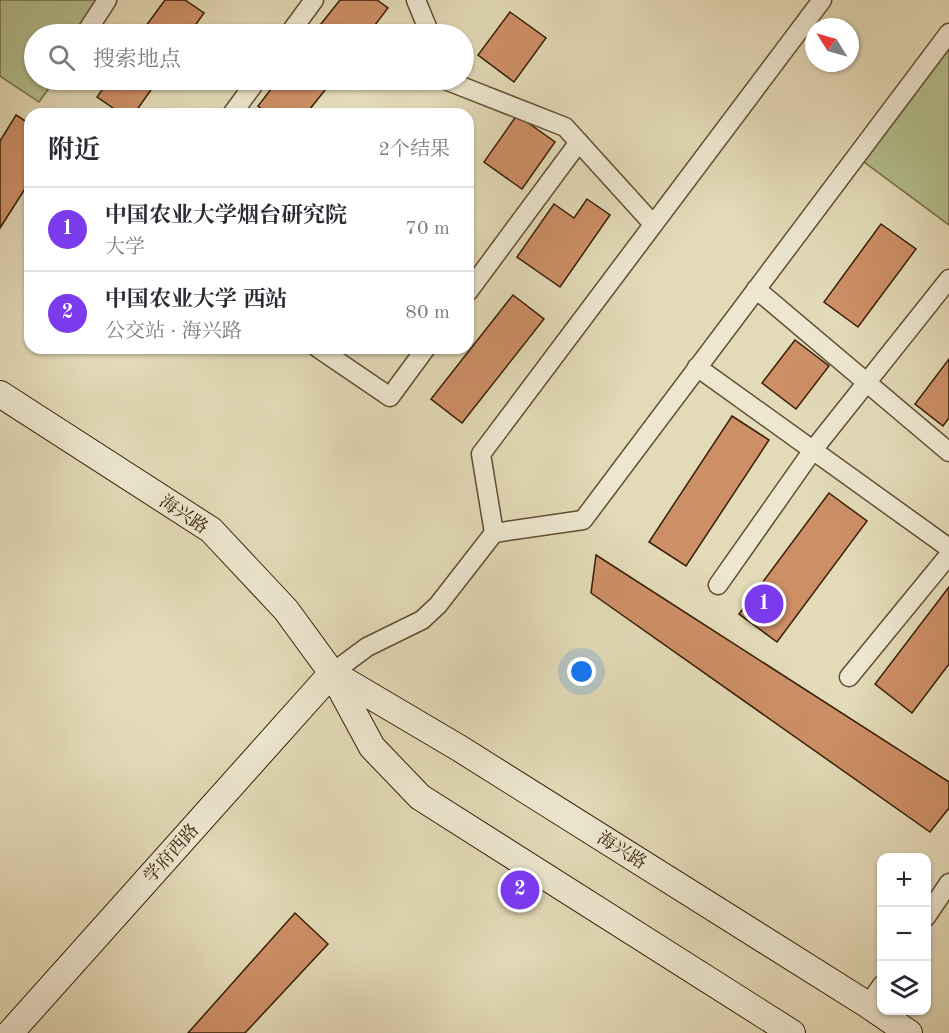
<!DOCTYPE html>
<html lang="zh">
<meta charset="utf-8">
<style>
body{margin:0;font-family:"Old Standard TT","Noto Serif SC",serif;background:#f2f2f3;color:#2b2b33}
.controls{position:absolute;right:18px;bottom:18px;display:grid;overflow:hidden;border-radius:12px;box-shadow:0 2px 4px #0004}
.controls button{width:54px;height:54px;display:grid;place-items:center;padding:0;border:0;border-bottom:2px solid #e1e1e2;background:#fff;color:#2b2b33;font:30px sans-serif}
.compass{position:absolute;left:805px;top:18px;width:54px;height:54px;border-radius:50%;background:#fff;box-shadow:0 2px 4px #0004;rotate:307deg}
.you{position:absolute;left:582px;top:672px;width:21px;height:21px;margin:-15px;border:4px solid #fff;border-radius:50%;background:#1a73e8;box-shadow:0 0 0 9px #1a73e833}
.badge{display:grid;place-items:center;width:39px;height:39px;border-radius:50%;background:#7c3aed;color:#fff;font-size:20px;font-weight:700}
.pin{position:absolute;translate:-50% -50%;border:3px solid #fff;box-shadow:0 2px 6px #0006}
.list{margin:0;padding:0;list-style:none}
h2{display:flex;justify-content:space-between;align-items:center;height:78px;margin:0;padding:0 24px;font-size:26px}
h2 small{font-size:20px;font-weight:400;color:#7c7c81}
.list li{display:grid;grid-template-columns:39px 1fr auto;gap:18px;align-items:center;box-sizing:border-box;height:84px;padding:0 24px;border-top:2px solid #e1e1e2}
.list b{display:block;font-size:22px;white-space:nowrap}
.list p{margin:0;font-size:20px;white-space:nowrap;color:#7c7c81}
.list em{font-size:20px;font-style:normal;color:#7c7c81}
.icon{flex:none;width:33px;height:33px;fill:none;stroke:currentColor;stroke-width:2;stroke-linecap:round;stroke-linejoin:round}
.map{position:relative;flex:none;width:949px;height:1033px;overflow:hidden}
.search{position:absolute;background:#fff;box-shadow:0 2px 4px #0004;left:24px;top:24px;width:450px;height:66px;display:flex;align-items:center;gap:15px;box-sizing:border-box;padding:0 21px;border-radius:33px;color:#7c7c81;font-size:22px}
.panel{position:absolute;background:#fff;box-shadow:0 2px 4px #0004;left:24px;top:108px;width:450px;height:246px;border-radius:18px}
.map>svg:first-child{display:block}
</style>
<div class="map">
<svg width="949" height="1033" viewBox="0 0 949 1033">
<rect width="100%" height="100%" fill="#e3dab7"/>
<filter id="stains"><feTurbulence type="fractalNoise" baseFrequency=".00333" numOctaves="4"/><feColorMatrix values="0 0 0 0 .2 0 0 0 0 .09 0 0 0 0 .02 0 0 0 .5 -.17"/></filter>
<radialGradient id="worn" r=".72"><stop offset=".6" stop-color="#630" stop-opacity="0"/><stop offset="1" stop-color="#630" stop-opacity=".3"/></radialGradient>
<path fill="#b4bf8e" stroke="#766e4a" stroke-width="1.5" d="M0,0H107L85,34H34V80H55L39,102L0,76Z
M949,33V225L856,156Z"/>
<path fill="#cd8f66" stroke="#371e05" stroke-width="1.5" d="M165,0H185L204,13L189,34H140Z
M340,0H377L388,8L368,34H313Z
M510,12L546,38L514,82L478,55Z
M109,80H158L134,114H122L97,97Z
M278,80H333L306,114H268L258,106Z
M16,115L30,124V181L0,228V141Z
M517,115L555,142L522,189L484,162Z
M587,199L610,215L560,287L517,257L554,204L574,218Z
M881,224L916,249L858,327L824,302Z
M513,295L544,319L462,423L431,399Z
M795,340L829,366L796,409L762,383Z
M949,359V418L943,426L915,404Z
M732,416L769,440L686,566L649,542Z
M829,493L867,521L777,642L739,614Z
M596,555L949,782V808L930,832L591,593Z
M949,587V664L912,713L875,684Z
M295,913L328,944L245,1033H188Z"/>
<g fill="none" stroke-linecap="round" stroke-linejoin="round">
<defs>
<path id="street" d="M416,0L430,34
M85,34L107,0
M289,34L314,0
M448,80V81L565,127L653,224
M232,114L257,80
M756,289L949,452
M468,292L579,142
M318,348L390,397L426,348
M697,367L949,548
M494,533L481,454L822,0
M718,585L813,450L949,279
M332,673L367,647L422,620L438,605L494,533L583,520L949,33
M849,677L949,555
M926,917L949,883
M868,1005L882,985"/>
<path id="secondary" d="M0,394L211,530L286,610L332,673L372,747L420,797L792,1033
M332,673L459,748L868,1005L909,1033
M10,1033L332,673"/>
</defs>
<use href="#street" stroke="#624d32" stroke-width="21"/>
<use href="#secondary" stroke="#371e05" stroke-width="28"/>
<use href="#street" stroke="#ede7d0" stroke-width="18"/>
<use href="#secondary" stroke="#ede7d0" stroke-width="26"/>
</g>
<g text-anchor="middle" stroke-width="5" stroke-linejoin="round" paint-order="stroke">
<g font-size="18" fill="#371e05" stroke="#ede7d0">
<text transform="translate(184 514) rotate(34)" y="6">海兴路</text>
<text transform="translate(622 850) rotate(32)" y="6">海兴路</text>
<text transform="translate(171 853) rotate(-48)" y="6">学府西路</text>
</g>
</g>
<rect width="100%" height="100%" filter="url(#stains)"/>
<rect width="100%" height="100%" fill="url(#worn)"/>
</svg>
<div class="controls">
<button>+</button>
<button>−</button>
<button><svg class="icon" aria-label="layers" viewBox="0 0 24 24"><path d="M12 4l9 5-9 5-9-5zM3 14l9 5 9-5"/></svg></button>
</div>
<svg class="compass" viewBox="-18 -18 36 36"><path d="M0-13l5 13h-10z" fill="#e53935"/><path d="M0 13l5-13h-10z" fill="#7c7c81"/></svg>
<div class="you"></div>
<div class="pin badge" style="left:764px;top:604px">1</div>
<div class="pin badge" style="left:520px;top:890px">2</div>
<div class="search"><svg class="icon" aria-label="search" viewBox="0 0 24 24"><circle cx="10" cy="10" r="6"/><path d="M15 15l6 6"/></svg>搜索地点</div>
<section class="panel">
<h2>附近<small>2个结果</small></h2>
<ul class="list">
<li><span class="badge">1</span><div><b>中国农业大学烟台研究院</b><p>大学</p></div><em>70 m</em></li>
<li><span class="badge">2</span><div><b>中国农业大学 西站</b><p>公交站 · 海兴路</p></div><em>80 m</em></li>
</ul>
</section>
</div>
